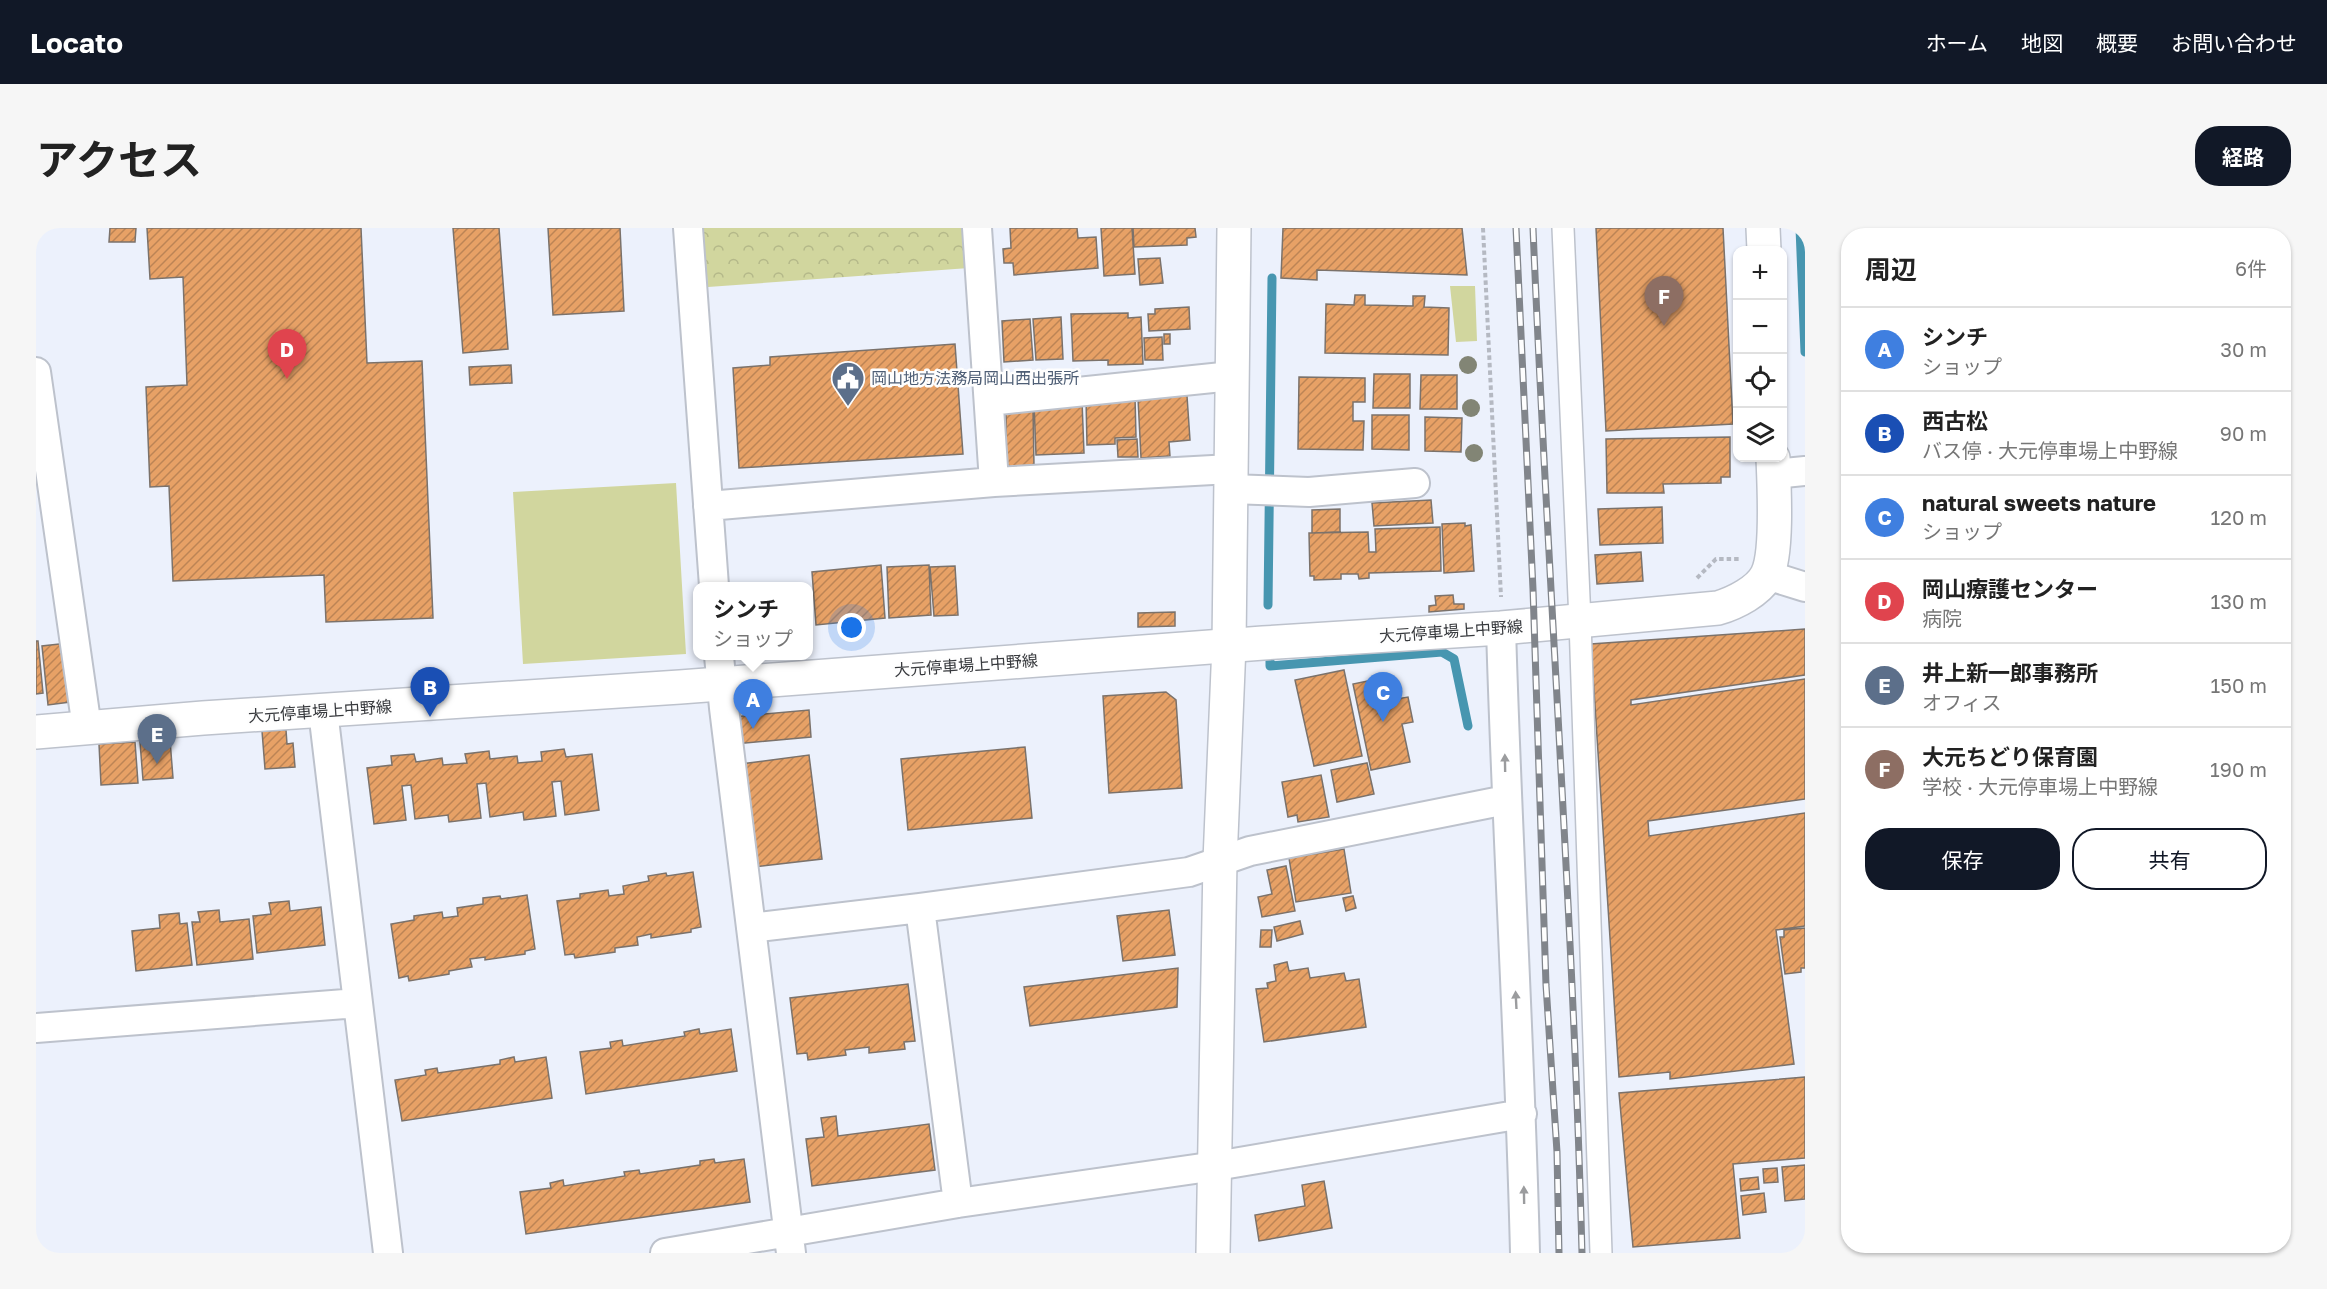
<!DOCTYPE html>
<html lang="ja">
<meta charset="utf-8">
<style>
body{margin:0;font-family:"Golos Text","Noto Sans JP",sans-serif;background:#f6f6f6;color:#222}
.controls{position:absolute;right:18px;top:18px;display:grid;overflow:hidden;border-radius:12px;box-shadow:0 2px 4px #0004}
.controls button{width:54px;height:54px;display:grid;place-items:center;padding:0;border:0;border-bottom:2px solid #e0e0e0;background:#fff;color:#222;font:30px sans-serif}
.you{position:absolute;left:816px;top:400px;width:21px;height:21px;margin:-15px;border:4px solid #fff;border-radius:50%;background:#1a73e8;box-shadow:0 0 0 9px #1a73e833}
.badge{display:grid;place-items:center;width:39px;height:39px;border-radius:50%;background:#111827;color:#fff;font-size:20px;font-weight:700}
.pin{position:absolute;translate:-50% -50px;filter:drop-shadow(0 2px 3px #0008)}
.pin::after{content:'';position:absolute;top:32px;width:21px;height:18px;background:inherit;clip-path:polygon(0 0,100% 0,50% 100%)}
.popup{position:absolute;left:657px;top:354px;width:120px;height:78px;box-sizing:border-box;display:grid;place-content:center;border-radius:12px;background:#fff;filter:drop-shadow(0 2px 4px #0005);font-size:20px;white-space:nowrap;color:#767676}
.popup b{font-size:22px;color:#222}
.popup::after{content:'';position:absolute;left:50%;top:100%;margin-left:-12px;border:12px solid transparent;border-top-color:#fff}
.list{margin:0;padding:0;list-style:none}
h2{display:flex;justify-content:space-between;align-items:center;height:78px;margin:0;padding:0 24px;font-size:26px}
h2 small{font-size:20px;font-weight:400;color:#767676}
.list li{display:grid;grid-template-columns:39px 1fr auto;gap:18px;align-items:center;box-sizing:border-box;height:84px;padding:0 24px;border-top:2px solid #e0e0e0}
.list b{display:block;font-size:22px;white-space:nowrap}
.list p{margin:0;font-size:20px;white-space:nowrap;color:#767676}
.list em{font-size:20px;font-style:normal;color:#767676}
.actions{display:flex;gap:12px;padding:18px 24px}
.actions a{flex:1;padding:14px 0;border:2px solid #111827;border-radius:24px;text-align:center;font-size:21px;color:#111827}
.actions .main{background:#111827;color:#fff}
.icon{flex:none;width:33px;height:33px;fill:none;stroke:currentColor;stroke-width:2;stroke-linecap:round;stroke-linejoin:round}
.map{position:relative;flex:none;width:1769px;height:1025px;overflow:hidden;border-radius:24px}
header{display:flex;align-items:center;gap:36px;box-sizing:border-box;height:84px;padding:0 30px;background:#111827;color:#fff}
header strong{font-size:28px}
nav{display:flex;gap:33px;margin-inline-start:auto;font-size:21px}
.intro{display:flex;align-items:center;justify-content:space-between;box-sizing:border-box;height:144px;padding:0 36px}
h1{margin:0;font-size:42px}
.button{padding:15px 27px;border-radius:24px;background:#111827;color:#fff;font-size:21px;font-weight:700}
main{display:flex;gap:36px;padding:0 36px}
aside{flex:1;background:#fff;border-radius:24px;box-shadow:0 2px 4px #0004}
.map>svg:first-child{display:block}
</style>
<header>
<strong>Locato</strong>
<nav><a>ホーム</a><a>地図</a><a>概要</a><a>お問い合わせ</a></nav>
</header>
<div class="intro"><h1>アクセス</h1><a class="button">経路</a></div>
<main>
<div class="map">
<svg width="1769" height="1025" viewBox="0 0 1769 1025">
<defs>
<pattern id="park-crowns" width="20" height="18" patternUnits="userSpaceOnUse" patternTransform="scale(1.5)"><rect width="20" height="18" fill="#d1d69e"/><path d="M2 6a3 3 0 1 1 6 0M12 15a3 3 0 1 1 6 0" fill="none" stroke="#b4b889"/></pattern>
<pattern id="building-hatch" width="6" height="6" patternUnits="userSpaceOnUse" patternTransform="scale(1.5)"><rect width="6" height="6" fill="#e7a166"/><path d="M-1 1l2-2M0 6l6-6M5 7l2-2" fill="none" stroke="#bc8455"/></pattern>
</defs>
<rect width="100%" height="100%" fill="#ecf1fc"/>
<path fill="#d1d69e" d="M1414,58H1439L1441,113L1420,114Z
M640,255L650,426L487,436L477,264Z"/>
<path fill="url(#park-crowns)" d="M667,0H930L933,40L672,59Z"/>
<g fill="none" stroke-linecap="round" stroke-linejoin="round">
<path stroke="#4796b0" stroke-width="9" d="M1764,0L1769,124
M1232,377L1236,50
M1234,433V438L1406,424L1418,431L1432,498"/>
</g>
<path fill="url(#building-hatch)" stroke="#7b726b" stroke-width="1.5" d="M74,0H100L99,14H73Z
M111,0H325L331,135L386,133L397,390L290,394L288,347L137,353L133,258L114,259L110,159L151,157L147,49L114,51Z
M417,0H463L472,121L427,125Z
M512,0H584L588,83L517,87Z
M974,0H1041L1042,10L1060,9L1062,40L978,47L977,35H968L967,21L975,20Z
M1065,0H1096L1099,46L1068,48Z
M1097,0H1159L1160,9L1151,10V17L1098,19Z
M1247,0H1426L1431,47L1281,42V52L1245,50Z
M1560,0H1687L1697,196L1570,203Z
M1124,30L1127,55L1104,57L1102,31Z
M1319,67H1329V77L1377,78V68H1389L1388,79L1413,80L1412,127L1289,125L1290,76L1318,77Z
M1153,79L1154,101L1113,103L1112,86H1119V81Z
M1092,85V90L1105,89L1107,136L1072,137V132L1037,133L1035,86Z
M1025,89L1027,131L1000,132L997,91Z
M994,91L997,132L968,134L966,93Z
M1128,106H1134V116H1128Z
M1126,109L1127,132H1109L1108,110Z
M919,116L927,226L703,240L697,140L734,137V129Z
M475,137L476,155L434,157L433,139Z
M1338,146H1374V180H1337Z
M1385,147H1421V181H1384Z
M1263,149L1329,150V174H1317V193H1328L1327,222L1262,221Z
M1151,168L1154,212L1133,214L1134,228L1105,230L1102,170Z
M1099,169L1100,209L1079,210V216L1051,217L1050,171Z
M1046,173L1048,225L1000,227L998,175Z
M974,182H997L998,238L975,239L970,235V187Z
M1336,187H1373V222L1336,221Z
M1389,189L1426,190L1425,224L1389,223Z
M1694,209V249H1685V255L1627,256L1628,265H1571L1570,211Z
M1101,211L1102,229H1082L1081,212Z
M1395,272L1397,295L1338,298L1336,275Z
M1626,279L1627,315L1564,317L1562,281Z
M1304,281V304L1276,305V282Z
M1429,295V298L1435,297L1438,343L1408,345L1406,296Z
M1404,299L1405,343L1333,345V350L1323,351L1322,346H1305V351L1278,352V348H1274L1273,305L1332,304L1333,324H1340L1339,301Z
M1605,324L1607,353L1561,356L1559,327Z
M845,337L849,390L780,397L776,344Z
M893,337L895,387L853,390L851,339Z
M919,338L922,387L898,388L894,339Z
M1417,367L1418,376H1428V381L1393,384V378L1400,377L1399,368Z
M1139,384V398L1102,399V385Z
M1769,401V447L1595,472V477L1769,451V571L1612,593L1613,608L1769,585V698L1740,702L1758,836L1634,851V844L1583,849L1555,416Z
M0,413H2L7,465L0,466Z
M32,415L34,474L12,477L6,418Z
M1308,442L1326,528L1278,538L1259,452Z
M1356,448L1361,471L1372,469L1377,494L1366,496L1374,534L1335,542L1317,456Z
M1130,464L1140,472L1146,560L1073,565L1067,468Z
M773,482L775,509L699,516L697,489Z
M250,502L251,516L257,515L259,539L229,541L226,503Z
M134,512L137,550L107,552L104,514Z
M99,514L102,555L65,557L63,516Z
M989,519L996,590L872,602L865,531Z
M528,521L530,529L556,526L563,582L529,587L525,553L516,554L520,588L488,592L487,584L454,589L450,555L441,556L445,590L413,594L412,587L379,591L375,557L366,558L370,592L338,596L331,540L356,537L355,528L378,526L380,534L406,530L407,537L431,535L429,526L453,523L454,531L481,528L482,535L506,533L505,524Z
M773,527L786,631L718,639L705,536Z
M1331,535L1338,566L1301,574L1295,542Z
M1285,547L1293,589L1262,594L1261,587L1252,589L1246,554Z
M1308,621L1315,665L1260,674L1253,630Z
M1250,638L1259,683L1226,689L1222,669L1236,666L1231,642Z
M657,644L665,699L655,701V704L615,710V706L601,709L602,717L579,720V724L539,730L538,726L529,727L521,673L544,670V666L572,662L573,668L588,666L587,658L613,653L612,648L630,645L631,648Z
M491,667L499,721L489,723V726L449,732V729L434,731L436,739L413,743V746L373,753L372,748L363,750L355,696L378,692V688L406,684L407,690L422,688L421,680L447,676V670L464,668L465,671Z
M1317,668L1320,680L1310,683L1307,670Z
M253,673L254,683L285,679L289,717L221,725L217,688L235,686L233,675Z
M183,682L184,694L213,691L217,731L161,737L156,694H164L162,684Z
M1133,682L1139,727L1087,733L1081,688Z
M143,685L144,696L151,695L156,737L100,743L96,703L124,700L123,687Z
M1264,693L1267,706L1241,713L1238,699Z
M1769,700V740H1765V744L1749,746L1744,709H1748V702Z
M1225,702H1236L1235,719H1224Z
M1251,734L1253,743L1272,740L1274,750L1308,745L1310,753L1323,751L1330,799L1228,814L1220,761L1232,760L1231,755L1240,753L1238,737Z
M1142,740L1141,779L994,798L988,759Z
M872,756L879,813L868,814L869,821L833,825V819L809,822L810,827L772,832L771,825L761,826L754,770Z
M663,801L664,806L695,801L701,843L550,866L544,824L575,820L574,814L586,812L587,818L649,808L648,804Z
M478,829L479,834L510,829L516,870L366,893L359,852L390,847L389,842L401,840L402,845L464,836V832Z
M1769,849V930L1697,936L1704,1010L1597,1019L1583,865Z
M800,888L802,908L893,896L899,942L776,958L770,911L788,909L785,890Z
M678,931L679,935L708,931L714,974L490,1006L484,964L515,960L514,955L527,952L528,958L589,948L588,944L603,942L604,946L664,937V933Z
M1769,937V971L1749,973L1746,939Z
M1741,940L1742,954L1728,955L1727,941Z
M1722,949L1723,961L1705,963L1704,951Z
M1288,953L1296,1000L1223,1013L1219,987L1269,978L1266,957Z
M1728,965L1730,984L1707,987L1705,968Z"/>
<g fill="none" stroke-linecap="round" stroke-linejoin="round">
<defs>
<path id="pedestrian" d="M1527,0L1544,393L1565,1025"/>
<path id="minor" d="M652,0L678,358
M941,0L958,254
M0,144L51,500
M953,173L1196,148
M1738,246L1769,243
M1195,261L1273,264L1379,255
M672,278L958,254L1195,241
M1731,347L1769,359
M1465,400C1471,609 1484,817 1489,1025
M683,428L688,480L755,1025
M287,483L352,1025
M884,680L922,975
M715,700L884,680L1153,644L1214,623L1470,572
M0,800L322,775
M629,1025L922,975L1180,938L1486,886"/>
<path id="tertiary" d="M1177,1025L1184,633L1193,417L1198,0"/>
<path id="secondary" d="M1727,0L1728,22
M0,504L167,490L644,459L1227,415L1465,400L1682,380C1699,375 1723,363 1731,347C1742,325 1738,255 1737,230"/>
</defs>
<use href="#pedestrian" stroke="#bdc2cc" stroke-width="24"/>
<use href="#minor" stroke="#bdc2cc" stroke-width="32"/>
<use href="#tertiary" stroke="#bdc2cc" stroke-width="36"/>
<use href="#secondary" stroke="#bdc2cc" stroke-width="36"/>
<path stroke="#b5b9c2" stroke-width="4" stroke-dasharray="4.5 3" stroke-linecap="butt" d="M1447,0L1465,369
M1661,350L1680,331H1703"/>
<use href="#pedestrian" stroke="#fff" stroke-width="21"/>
<use href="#minor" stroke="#fff" stroke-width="28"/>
<use href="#tertiary" stroke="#fff" stroke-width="33"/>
<use href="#secondary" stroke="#fff" stroke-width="33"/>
<defs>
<path id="rail" d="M1480,0L1497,361L1510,757L1521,924L1523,1025
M1497,0C1511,342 1537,683 1546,1025"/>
</defs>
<use href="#rail" stroke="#81858b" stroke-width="7"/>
<use href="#rail" stroke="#fefefe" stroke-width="4.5" stroke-dasharray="14" stroke-linecap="butt"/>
</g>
<g fill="#828575">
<circle cx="1432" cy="137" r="9"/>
<circle cx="1435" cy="180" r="9"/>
<circle cx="1438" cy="225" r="9"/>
</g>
<defs><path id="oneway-solid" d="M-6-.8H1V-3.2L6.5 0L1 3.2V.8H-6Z" transform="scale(1.5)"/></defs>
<g fill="#9b9c9e">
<use href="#oneway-solid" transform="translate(1469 535) rotate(-91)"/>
<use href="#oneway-solid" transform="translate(1480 772) rotate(-93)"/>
<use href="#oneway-solid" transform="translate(1488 967) rotate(-91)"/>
</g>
<defs>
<symbol id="civic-pin" viewBox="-11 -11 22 30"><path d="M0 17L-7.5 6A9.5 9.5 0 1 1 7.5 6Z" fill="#5c6f8a" stroke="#fefefe"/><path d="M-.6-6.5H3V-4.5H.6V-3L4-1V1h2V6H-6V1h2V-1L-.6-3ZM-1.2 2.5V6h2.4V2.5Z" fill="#fff"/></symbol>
</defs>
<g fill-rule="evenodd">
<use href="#civic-pin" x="793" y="131" width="38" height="52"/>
</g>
<g text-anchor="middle" stroke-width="5" stroke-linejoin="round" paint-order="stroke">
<g font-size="16" fill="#4e5e75" stroke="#fefefe" text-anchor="start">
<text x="835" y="156">岡山地方法務局岡山西出張所</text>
</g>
<g font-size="16" fill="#37393d" stroke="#fefefe">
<text transform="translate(1415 403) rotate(-4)" y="6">大元停車場上中野線</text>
<text transform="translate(930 437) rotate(-4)" y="6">大元停車場上中野線</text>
<text transform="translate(284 483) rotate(-4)" y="6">大元停車場上中野線</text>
</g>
</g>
</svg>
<div class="controls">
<button>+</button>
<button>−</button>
<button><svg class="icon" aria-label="locate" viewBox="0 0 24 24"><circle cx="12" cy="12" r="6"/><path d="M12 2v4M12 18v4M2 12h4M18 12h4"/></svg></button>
<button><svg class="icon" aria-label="layers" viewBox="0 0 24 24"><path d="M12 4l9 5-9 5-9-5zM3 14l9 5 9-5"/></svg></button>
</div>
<div class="you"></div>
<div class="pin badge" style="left:717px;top:501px;background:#3f7fe0">A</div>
<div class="popup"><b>シンチ</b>ショップ</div>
<div class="pin badge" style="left:394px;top:489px;background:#1a4fb4">B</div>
<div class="pin badge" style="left:1347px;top:494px;background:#3f7fe0">C</div>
<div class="pin badge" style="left:251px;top:151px;background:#e0444e">D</div>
<div class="pin badge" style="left:121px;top:536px;background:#5c6f8a">E</div>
<div class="pin badge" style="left:1628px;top:98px;background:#8d6e63">F</div>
</div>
<aside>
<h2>周辺<small>6件</small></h2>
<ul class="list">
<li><span class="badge" style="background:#3f7fe0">A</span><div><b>シンチ</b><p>ショップ</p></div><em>30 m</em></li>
<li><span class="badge" style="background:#1a4fb4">B</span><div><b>西古松</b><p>バス停 · 大元停車場上中野線</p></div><em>90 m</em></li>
<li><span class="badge" style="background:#3f7fe0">C</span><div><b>natural sweets nature</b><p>ショップ</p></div><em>120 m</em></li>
<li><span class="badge" style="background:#e0444e">D</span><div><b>岡山療護センター</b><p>病院</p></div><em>130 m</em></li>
<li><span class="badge" style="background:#5c6f8a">E</span><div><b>井上新一郎事務所</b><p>オフィス</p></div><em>150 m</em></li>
<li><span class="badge" style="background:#8d6e63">F</span><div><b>大元ちどり保育園</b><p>学校 · 大元停車場上中野線</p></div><em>190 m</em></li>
</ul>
<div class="actions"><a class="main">保存</a><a>共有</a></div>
</aside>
</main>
